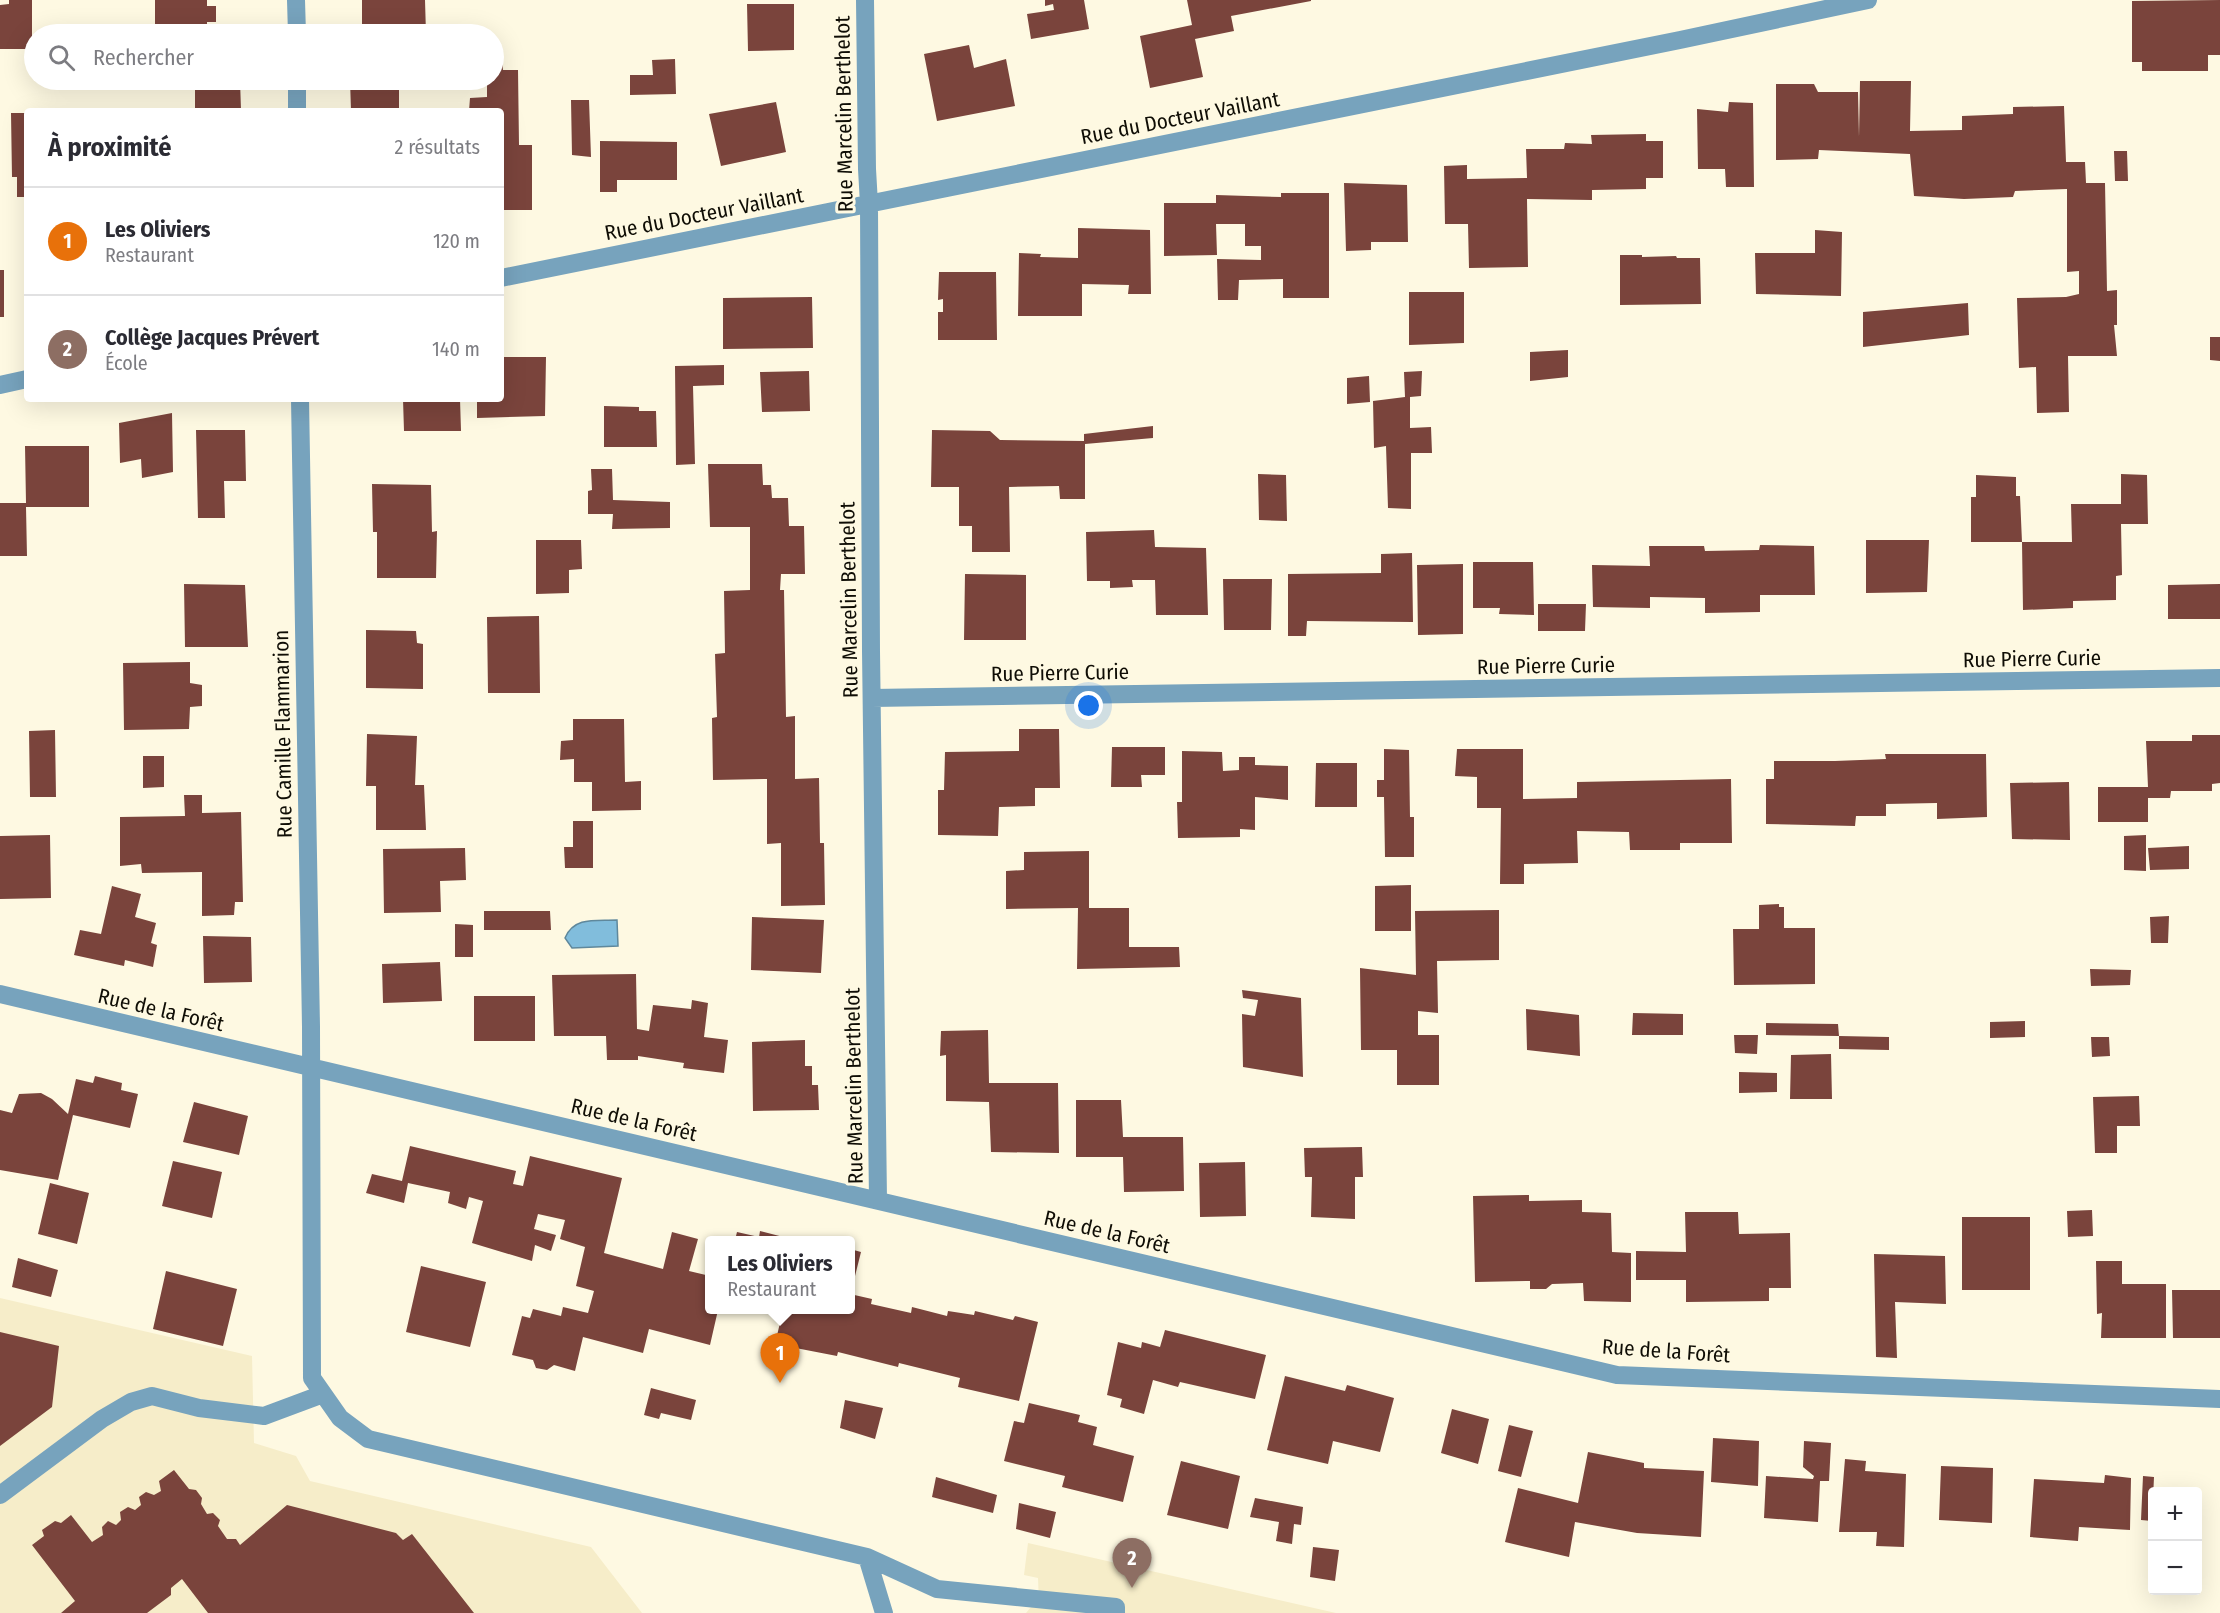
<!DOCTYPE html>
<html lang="fr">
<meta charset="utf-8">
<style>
body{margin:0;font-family:"Fira Sans Condensed",sans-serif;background:#f7f7f7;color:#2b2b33}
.controls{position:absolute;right:18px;bottom:18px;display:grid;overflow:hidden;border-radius:6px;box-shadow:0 6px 24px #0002}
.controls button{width:54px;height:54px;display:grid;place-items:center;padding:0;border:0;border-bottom:2px solid #e1e1e2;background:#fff;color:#2b2b33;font:30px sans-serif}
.you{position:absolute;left:1089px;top:706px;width:21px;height:21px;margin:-15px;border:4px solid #fff;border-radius:50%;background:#1a73e8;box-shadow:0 0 0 9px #1a73e833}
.badge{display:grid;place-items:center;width:39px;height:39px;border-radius:50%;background:#111827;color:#fff;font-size:20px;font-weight:700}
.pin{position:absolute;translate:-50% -50px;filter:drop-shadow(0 2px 3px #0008)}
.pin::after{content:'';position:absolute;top:32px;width:21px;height:18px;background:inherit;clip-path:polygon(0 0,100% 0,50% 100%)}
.popup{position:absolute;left:705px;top:1236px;width:150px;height:78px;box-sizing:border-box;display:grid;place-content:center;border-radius:6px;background:#fff;filter:drop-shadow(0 2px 4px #0005);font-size:20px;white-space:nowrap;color:#7c7c81}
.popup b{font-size:22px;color:#2b2b33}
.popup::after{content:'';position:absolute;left:50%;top:100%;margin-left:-12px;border:12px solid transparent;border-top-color:#fff}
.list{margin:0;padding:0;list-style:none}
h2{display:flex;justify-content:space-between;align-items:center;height:78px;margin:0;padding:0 24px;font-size:26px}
h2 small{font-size:20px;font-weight:400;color:#7c7c81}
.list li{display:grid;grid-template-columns:39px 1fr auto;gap:18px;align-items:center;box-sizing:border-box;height:108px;padding:0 24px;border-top:2px solid #e1e1e2}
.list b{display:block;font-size:22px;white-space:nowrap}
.list p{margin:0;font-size:20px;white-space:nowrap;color:#7c7c81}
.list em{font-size:20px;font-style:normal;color:#7c7c81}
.icon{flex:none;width:33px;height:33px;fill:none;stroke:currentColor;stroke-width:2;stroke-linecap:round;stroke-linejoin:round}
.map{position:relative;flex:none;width:2220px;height:1613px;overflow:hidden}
.search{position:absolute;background:#fff;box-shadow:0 6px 24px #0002;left:24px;top:24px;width:480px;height:66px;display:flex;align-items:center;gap:15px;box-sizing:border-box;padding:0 21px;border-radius:33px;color:#7c7c81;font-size:22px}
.panel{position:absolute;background:#fff;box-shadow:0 6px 24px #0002;left:24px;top:108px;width:480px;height:294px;border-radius:6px}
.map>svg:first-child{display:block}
</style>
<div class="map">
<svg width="2220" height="1613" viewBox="0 0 2220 1613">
<rect width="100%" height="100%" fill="#fef9e2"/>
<path fill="#f6edc9" d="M0,1298L252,1356L254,1443L296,1456L310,1481L591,1547L642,1613H0Z
M1028,1543L1336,1613H1026L1031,1607L1039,1604L1038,1578L1024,1575Z"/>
<path fill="#81bddc" stroke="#5f889c" stroke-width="1.5" d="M617,920L618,946L572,948L565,938C574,916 597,921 617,920Z"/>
<path fill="#7a443c" d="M9,0H32V49H0V5L9,4Z
M155,0H207V6H216V22H207V34H155Z
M362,0H425L426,34H362Z
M1045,0H1084L1089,29L1031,39L1027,14L1054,10L1053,4L1045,6Z
M1187,0H1311V1L1231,16L1234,31L1195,39L1203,77L1150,88L1140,36L1192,25Z
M2220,0V55H2208V71H2142V62H2132V1Z
M747,4H794V50L748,51Z
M969,45L974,68L1006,59L1015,106L937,121L924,54Z
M675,59L676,94L630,95V75H653L652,60Z
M502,62L503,70H518L519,145H532V210H501V178H503V112L469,111L470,98L487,97V80H494V63Z
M195,80H240L241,110L195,111Z
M350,80H399V111H351Z
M1860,81H1911L1910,131L1962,130V116L2013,114V107L2064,106L2066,162H2085L2086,183H2105L2107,291L2117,290V325H2114L2117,356H2068L2069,412L2037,413L2036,367L2019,368L2017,298L2066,297L2079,294V271L2067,272V189L2015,191L2013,197L1964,199L1914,196L1910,154L1819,150L1818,159L1776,160V84H1814L1818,92H1858L1859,137Z
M571,100H589L591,157L572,155Z
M776,102L786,152L721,166L709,114Z
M1729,102L1753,103L1754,187H1726L1725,169H1698L1697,109L1728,112Z
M11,113H27V197H17V177H12Z
M1646,134V141H1663V178H1646V189L1592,190V200L1527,199L1528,267L1469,268L1468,224H1445L1444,166L1467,165V179L1527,178L1526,149H1564L1565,143L1592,144L1591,135Z
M600,141L677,142V180H617V192H600Z
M2114,151H2127L2128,181H2115Z
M1344,183L1407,185L1408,242H1371V250L1346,251Z
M1281,193H1329V298H1283V279L1239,280L1238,300H1218L1217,259L1261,260V246H1245V224H1216L1217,255L1164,256V203H1216V195L1281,197Z
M1078,228L1150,230L1151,294H1128L1129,285L1082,284V316H1018L1019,253L1041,254L1040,257L1078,258Z
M1815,230L1842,232L1841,296L1756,294L1755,253H1815Z
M1620,255H1642V257L1676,256L1677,258H1700L1701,304L1620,305Z
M0,270H4V317H0Z
M939,272H996L997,340H938V312H943V299L938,300Z
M1409,292H1464V343L1409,345Z
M812,297L813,348L723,349V298Z
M1968,303L1969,335L1863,347V312Z
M2210,337H2220V361L2210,360Z
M1568,350V377L1530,381V352Z
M501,357H546L545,416L477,418V399H501Z
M724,365V385L693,386L695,464L676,465L675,366Z
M809,371L810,411L762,412L760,372Z
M1422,371L1421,396L1410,397V428L1431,427L1432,453H1411V509L1388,508L1386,446L1374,448L1373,401L1405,397L1404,372Z
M1369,376L1370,402L1347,404V378Z
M403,399H460L461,431H404Z
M604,406L639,407V411H656L657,447H604Z
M172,413L173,472L142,478L141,459L120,463L119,423Z
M1153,426V438L1085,444V499H1060L1059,486L1009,487L1010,552H972V526H959V487H931L932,430L990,431L1000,440L1084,441V434Z
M196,430H245L246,481H224L225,518H198Z
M25,446H89V507H26L27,556H0V503H26Z
M708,464H762L763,485H771L772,498H788L789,526H804L805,574H781L780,590H784L786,717L795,716V779L819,778L820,843H824L825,905L781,906V843L767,844V779L713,780L712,718L717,717L715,654L725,653L724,591L750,590V527H710Z
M591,469H612L613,500L670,502V528L612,529L613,514H588V491L592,490Z
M1258,474L1286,475L1287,521L1259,520Z
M2121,474L2147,475L2148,524H2121L2122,575L2116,576V600L2073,601V608L2023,610L2022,542H2072L2071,504H2121Z
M1976,475L2016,477V496H2020L2022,542H1971V497H1976Z
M372,484L431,485L432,532L437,531L436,578H377V532H373Z
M1154,530L1155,547L1206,548L1208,615H1156L1155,580H1132L1133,587L1110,588V581H1087L1086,532Z
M536,540H581L582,569L569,570V593L536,594Z
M1866,540H1929L1927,592L1866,593Z
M1760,545L1814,546L1815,595H1760V612L1705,613V598L1650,597V608L1593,607L1592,565L1650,566L1649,546H1704L1705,551L1759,550Z
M1412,553L1413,622L1307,621L1306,636H1288V574L1381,573V554Z
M1473,562H1533L1534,615L1499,614L1500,608H1473Z
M1463,564V634L1418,635L1417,565Z
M965,574L1026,575V640H964Z
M1223,579H1272L1271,630H1224Z
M184,584L245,585L248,647H185Z
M2220,584V619H2168V585Z
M1538,604H1586L1585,631H1538Z
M539,616L540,693H488L487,617Z
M366,630L416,631L417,643L423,644V689L366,688Z
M190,662V683L202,685V706L190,707L189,729L124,730L123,663Z
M573,719H624L625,782L641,781V810L592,811V782H574V759L560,760L561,741L573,740Z
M1019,729H1059L1060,788H1035V806L999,807L998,836L938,835V790H944L945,752L1019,751Z
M55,730L56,797H30L29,731Z
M367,734L417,736L415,785H424L426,830H376V786H366Z
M2192,735H2220V783L2212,784V791H2171L2170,798H2148V822H2098V787H2148L2146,741H2192Z
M1112,747H1165V775H1141L1142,787H1111Z
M1384,749L1409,750L1410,817H1414V857H1385L1384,797H1377V780H1384Z
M1457,749H1523V799L1577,798V782L1731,779L1732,843H1680V850H1630L1629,832L1577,831L1578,863L1524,864V884H1500L1501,808H1477V777L1455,776Z
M1182,751L1222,752L1223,771L1239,770V757H1255V765L1288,766V800L1255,797V830L1240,829V837L1178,838L1177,802H1182Z
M1885,754H1986L1987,817L1937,819V803L1886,804V816H1856L1855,826L1766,824V779H1774V761H1835L1886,759Z
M143,756H164V787L143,788Z
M1316,763H1357V807H1315Z
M2069,782L2070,840L2012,839L2010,783Z
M184,795H202V813L241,812L243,902H235L234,915L202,916V872L142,873L141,864L120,866V817L185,816Z
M573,821H593V868H565L564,847H573Z
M50,835L51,898L0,899V836Z
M2146,835V871L2124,870V836Z
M2189,846V869L2150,870L2148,848Z
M465,848L466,880L440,881L441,912L384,913L383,849Z
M1089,851V908H1129V947H1179L1180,967L1077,969L1078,908L1006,909V871L1024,870V852Z
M1411,885V931H1375V886Z
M112,886L141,894L135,917L156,923L151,943L157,945L153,967L125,960L124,966L74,955L80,930L101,934Z
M1779,904V907H1784V928H1815V984L1734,985L1733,929H1759V905Z
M1499,910V960L1437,961L1438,1013L1418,1011V1035H1439V1085H1397V1050H1361L1360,968L1416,975L1415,911Z
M484,911H550L551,930H484Z
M2169,916L2168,943H2151L2150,917Z
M752,917L824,920L821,973L751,970Z
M455,924L473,925V957H455Z
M203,936L251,937L252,982L204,983Z
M440,962L442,1001L383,1003L382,964Z
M2090,969L2131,970L2130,985L2091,986Z
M636,974L637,1029L649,1031L653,1005L691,1009L692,1000L708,1003L704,1037L728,1040L724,1073L683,1068L684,1063L638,1056V1060H607L606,1036H554L552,975Z
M1242,990L1301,998L1303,1077L1243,1067L1242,1014L1255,1016L1258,1000L1243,998Z
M474,996H535V1041H474Z
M1526,1009L1579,1015L1580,1056L1527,1050Z
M1633,1013L1683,1014V1035H1632Z
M2025,1021V1037L1990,1038V1022Z
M1766,1023L1838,1024L1839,1036L1766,1035Z
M988,1030L989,1083H1058L1059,1153L991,1152L989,1102L946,1101V1055L940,1056L941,1031Z
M1734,1035H1758L1757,1054L1735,1053Z
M1839,1036L1889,1037V1050L1839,1049Z
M2091,1037H2109L2110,1056L2092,1057Z
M805,1040V1066H812V1085H818L819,1110L753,1111L752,1042Z
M1831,1054L1832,1099H1790L1791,1055Z
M1739,1072L1777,1073V1092L1739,1093Z
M95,1076L122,1083L121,1090L138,1094L130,1128L73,1115L58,1180L0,1170V1110L12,1113L19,1094L41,1093L52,1099L68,1114L76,1079L93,1083Z
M2139,1096L2140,1126H2117V1153H2095L2093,1097Z
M1076,1100H1121L1123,1137H1183L1184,1191L1124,1192L1123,1157H1076Z
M194,1102L248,1116L239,1155L183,1142Z
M410,1146L516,1171L513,1184L523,1186L530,1156L622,1178L604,1253L663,1269L672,1232L698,1239L689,1271L710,1276V1310H718L710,1345L649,1329L643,1353L583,1337L575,1371L554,1365L547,1370L536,1368L533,1360L512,1355L522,1316L530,1318L533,1309L561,1316L563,1307L588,1313L594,1291L576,1286L585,1247L560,1239L565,1220L538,1214L534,1229L556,1235L551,1251L535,1245L532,1261L472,1243L483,1201L469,1197L466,1209L448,1203L450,1192L408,1183L404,1203L366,1193L372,1174L402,1181Z
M1362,1147L1363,1177H1355V1219L1311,1217L1312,1177H1305L1304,1148Z
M173,1161L222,1172L212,1218L162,1206Z
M1245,1162L1246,1216L1200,1217L1199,1163Z
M50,1183L89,1193L77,1244L38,1234Z
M1529,1195V1201L1582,1200V1212L1611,1213L1612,1252L1631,1253V1302L1584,1301L1583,1283L1552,1284L1546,1289H1530V1281L1475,1282L1473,1196Z
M2092,1210L2093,1236L2068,1237L2067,1211Z
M1685,1212H1738L1739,1234L1790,1233L1791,1288H1769V1301L1686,1302V1280H1636V1251L1686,1252Z
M1962,1217H2030V1290H1962Z
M760,1231L795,1240H735L737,1232L759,1237Z
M850,1249L861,1252L851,1292H850Z
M1874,1254L1945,1256L1946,1304L1895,1302L1897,1358L1876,1357Z
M18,1258L58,1270L51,1297L12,1287Z
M2096,1261H2122V1284H2166V1338H2101L2102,1313L2097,1314Z
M421,1266L486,1282L470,1347L406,1332Z
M166,1271L237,1289L223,1346L153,1329Z
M2172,1290H2220V1338H2173Z
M850,1294L872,1299L871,1304L911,1313L912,1307L947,1316L948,1311L974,1315L975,1311L1013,1320L1015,1316L1038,1322L1019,1401L958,1387L960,1378L899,1363L898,1367L838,1352L837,1356L775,1344L783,1310H850Z
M1165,1330L1266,1355L1255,1399L1180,1382L1178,1387L1153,1380L1144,1414L1120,1407L1122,1399L1107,1395L1118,1342L1141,1348L1142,1342L1160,1347Z
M0,1332L59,1346L52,1407L0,1446Z
M1285,1376L1345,1391L1347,1385L1394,1398L1380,1452L1333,1441L1328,1464L1267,1450Z
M651,1388L696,1400L691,1420L661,1413L659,1419L644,1415Z
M845,1400L883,1408L875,1439L840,1428Z
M1029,1403L1080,1415L1078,1422L1097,1427L1093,1445L1134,1456L1123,1502L1062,1487L1065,1476L1004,1461L1014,1421L1024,1423Z
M1452,1409L1489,1419L1478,1464L1441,1453Z
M1509,1425L1533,1431L1521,1477L1498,1471Z
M1713,1438L1759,1441L1758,1486L1711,1482Z
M1804,1441L1831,1443L1829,1481H1820L1818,1522L1764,1518L1766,1476L1813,1479L1814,1476L1803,1467Z
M1588,1452L1644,1463V1468L1704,1471L1701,1537L1637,1533L1575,1522L1569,1557L1505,1542L1518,1488L1578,1503Z
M1845,1459L1866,1461L1865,1471L1906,1474L1904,1547L1876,1546L1877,1532H1839Z
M1181,1461L1240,1476L1228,1529L1167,1515Z
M1941,1466L1993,1468L1992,1523L1939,1520Z
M174,1470L189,1489L196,1490L202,1498L201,1504L207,1514L213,1513L220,1520L218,1526L227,1539H236L240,1545L287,1505L396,1533L403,1540L412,1534L474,1613H208L182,1579L171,1588V1595L147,1613H61L75,1601L32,1545L44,1536L42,1530L55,1521L61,1523L71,1515L92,1542L103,1535L102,1527L108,1521L116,1525L121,1520L120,1512L128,1507L135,1510L141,1505L139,1497L146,1492L154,1495L161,1491L159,1481Z
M2105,1475L2131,1478L2130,1530L2079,1527L2078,1541L2030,1537L2034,1479L2104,1483Z
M2143,1476L2154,1477L2152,1521L2141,1520Z
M936,1477L997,1495L993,1513L932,1497Z
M1255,1498L1303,1507L1301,1525L1294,1524L1292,1544L1276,1541L1279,1522L1250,1517Z
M1019,1503L1056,1512L1050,1538L1016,1529Z
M1313,1547L1339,1550L1335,1581L1310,1577Z"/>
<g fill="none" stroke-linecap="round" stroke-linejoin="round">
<path stroke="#77a3bd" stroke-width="18" d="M296,0L297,34
M865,0L867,169L869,204L871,651L878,1200
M297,80V111
M501,278L1680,40L1868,0
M0,385L27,379
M300,399L311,1027L312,1378L340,1418L368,1439L867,1557L937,1589L1116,1607V1613
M872,698L2220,678
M0,994L1617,1375L2220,1399
M0,1495L102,1419L131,1402L152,1396L199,1408L264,1416L323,1394
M867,1557L884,1613"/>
</g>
<g text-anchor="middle" stroke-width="6" stroke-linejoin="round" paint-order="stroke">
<g font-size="21" fill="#0f0d05" stroke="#fef9e2">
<text transform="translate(844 114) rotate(-91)" y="7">Rue Marcelin Berthelot</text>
<text transform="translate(1180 118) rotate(-11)" y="7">Rue du Docteur Vaillant</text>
<text transform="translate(704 214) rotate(-11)" y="7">Rue du Docteur Vaillant</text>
<text transform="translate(849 600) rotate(-91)" y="7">Rue Marcelin Berthelot</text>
<text transform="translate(2032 659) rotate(-1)" y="7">Rue Pierre Curie</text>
<text transform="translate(1546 666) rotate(-1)" y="7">Rue Pierre Curie</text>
<text transform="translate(1060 673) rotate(-1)" y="7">Rue Pierre Curie</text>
<text transform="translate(283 734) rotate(-91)" y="7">Rue Camille Flammarion</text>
<text transform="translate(161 1010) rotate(13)" y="7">Rue de la Forêt</text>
<text transform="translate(854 1086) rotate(-91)" y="7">Rue Marcelin Berthelot</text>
<text transform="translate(634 1120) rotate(13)" y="7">Rue de la Forêt</text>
<text transform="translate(1107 1232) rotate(13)" y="7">Rue de la Forêt</text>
<text transform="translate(1666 1351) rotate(4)" y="7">Rue de la Forêt</text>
</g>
</g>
</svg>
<div class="controls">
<button>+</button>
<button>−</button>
</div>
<div class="you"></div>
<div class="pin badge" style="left:780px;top:1383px;background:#e8710a">1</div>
<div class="popup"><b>Les Oliviers</b>Restaurant</div>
<div class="pin badge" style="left:1132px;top:1588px;background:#8d6e63">2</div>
<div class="search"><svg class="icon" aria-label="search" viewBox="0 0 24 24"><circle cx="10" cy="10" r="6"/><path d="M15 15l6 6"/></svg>Rechercher</div>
<section class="panel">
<h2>À proximité<small>2 résultats</small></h2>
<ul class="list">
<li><span class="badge" style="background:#e8710a">1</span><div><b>Les Oliviers</b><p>Restaurant</p></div><em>120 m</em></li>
<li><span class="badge" style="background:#8d6e63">2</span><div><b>Collège Jacques Prévert</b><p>École</p></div><em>140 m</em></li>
</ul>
</section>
</div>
